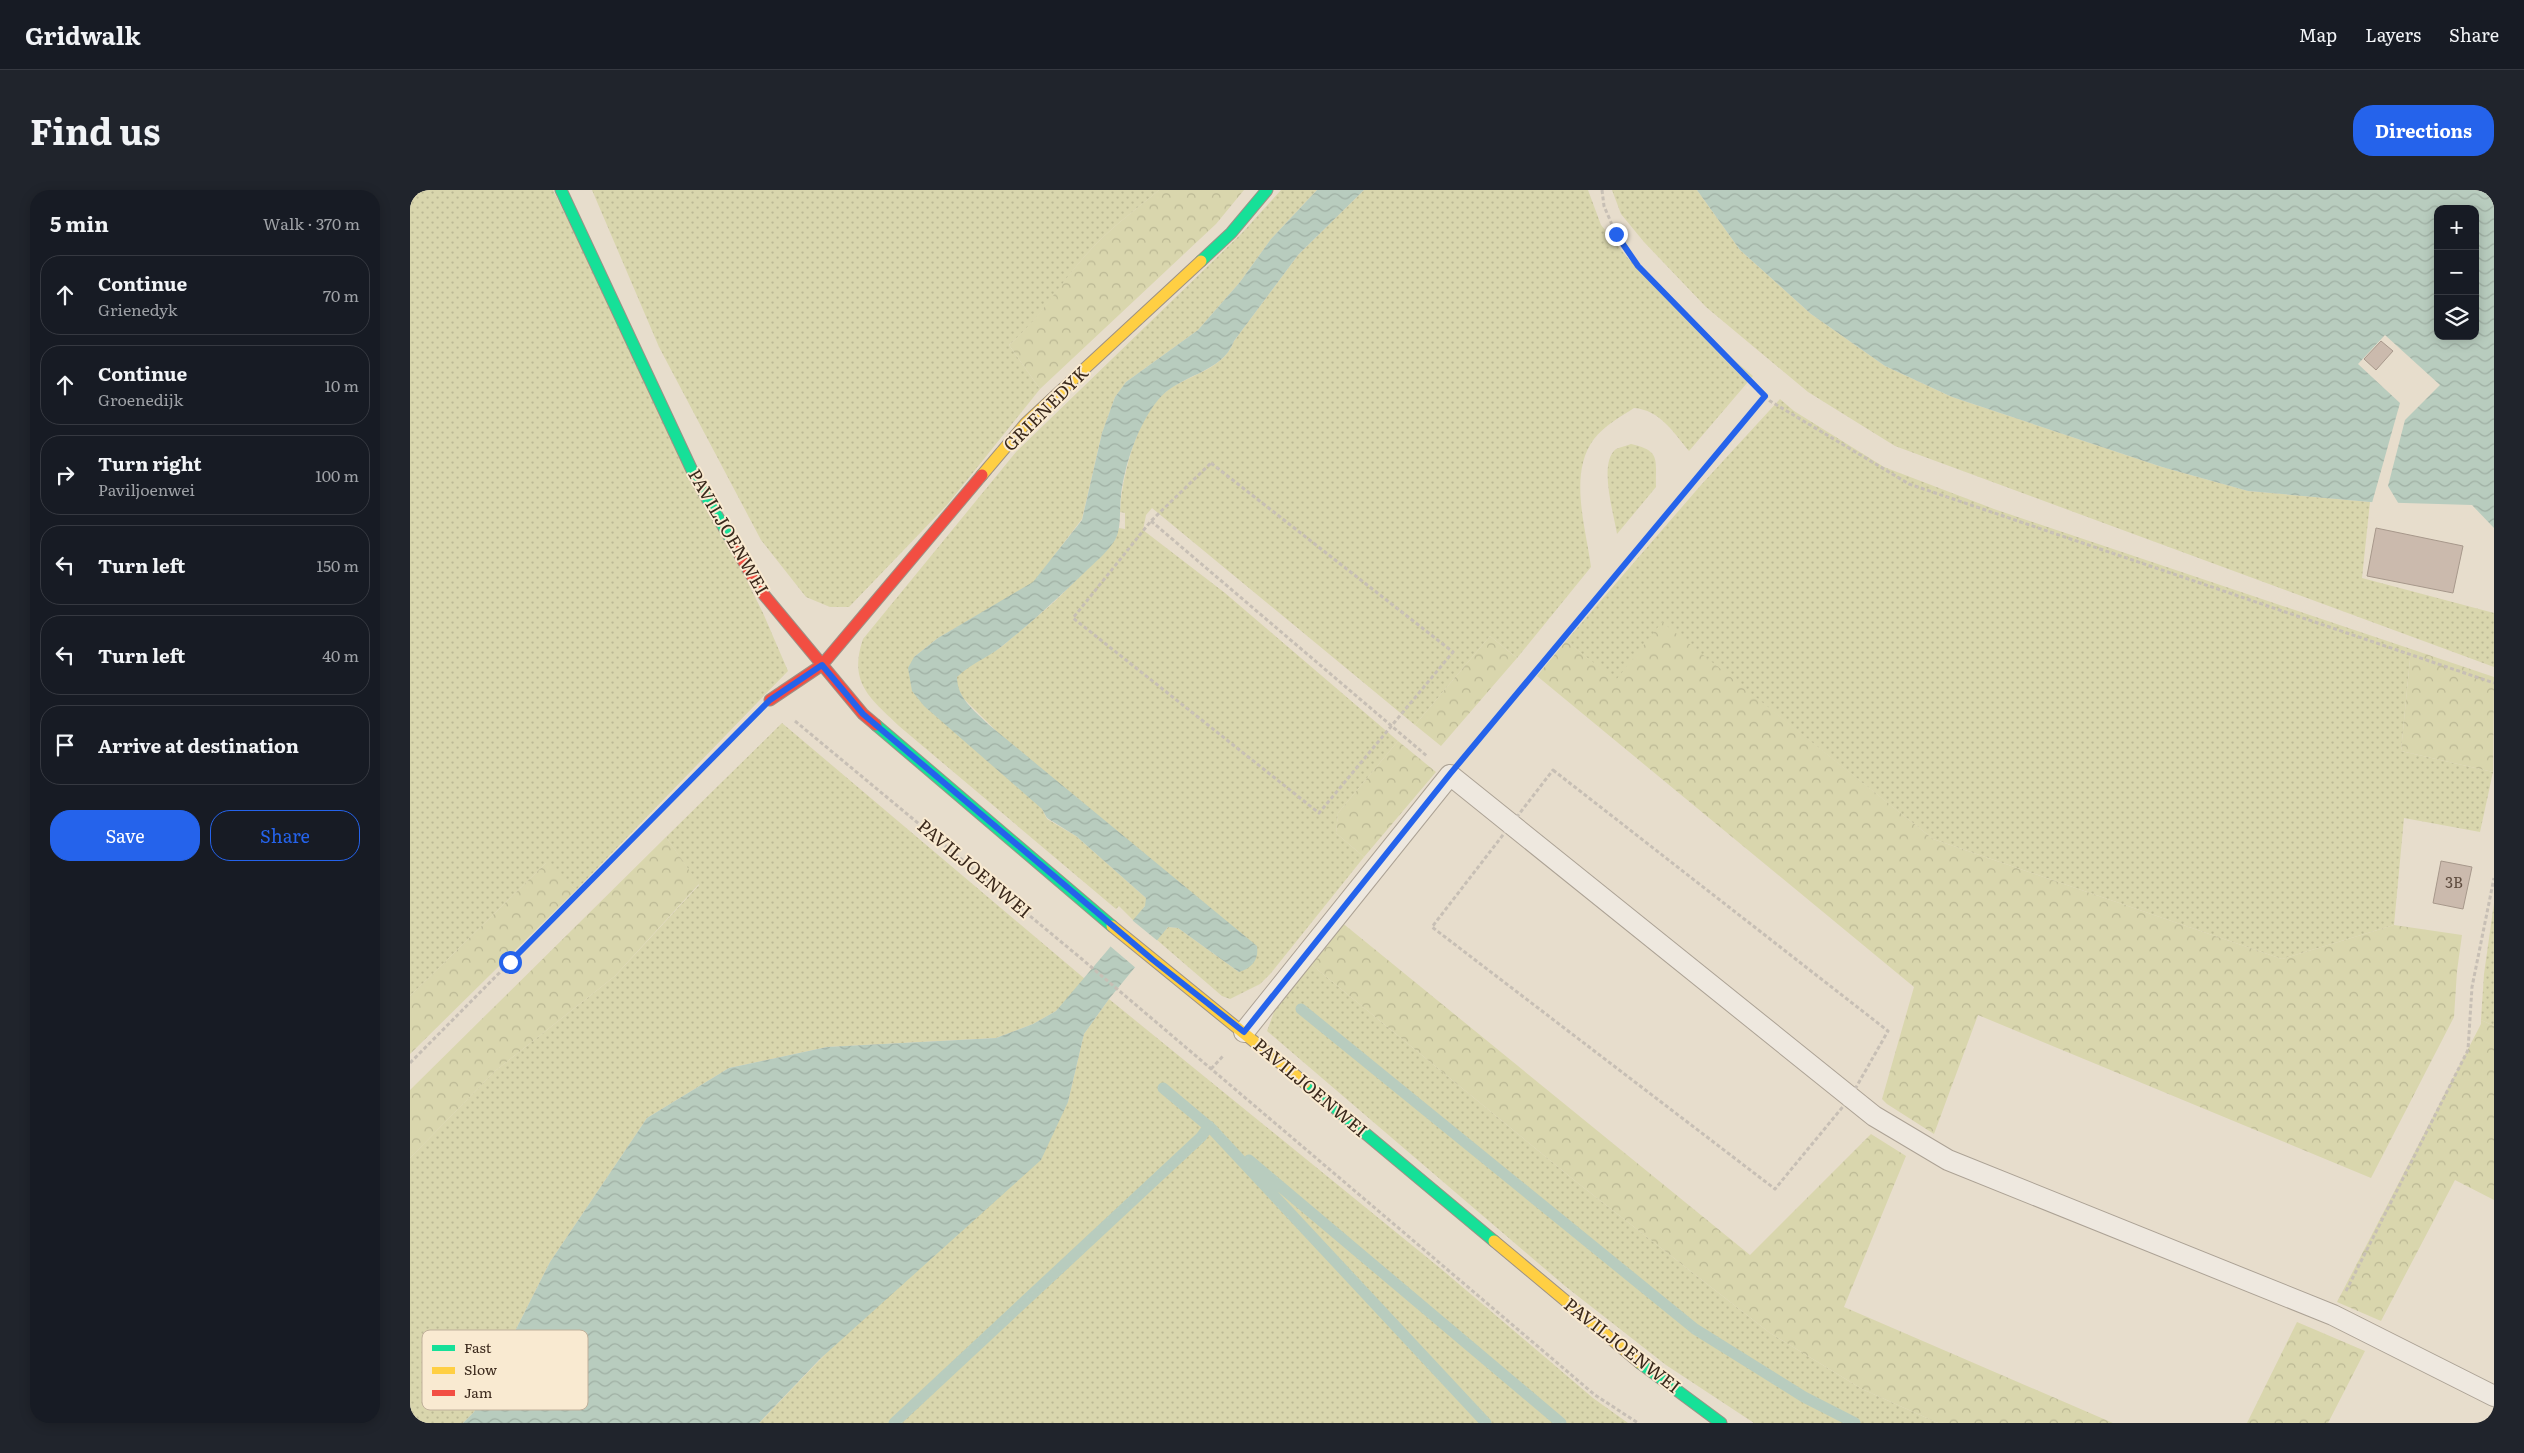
<!DOCTYPE html>
<meta charset="utf-8">
<style>
body{margin:0;font-family:Literata,serif;background:#20242c;color:#f1f3f6}
.controls{position:absolute;right:15px;top:15px;display:grid;overflow:hidden;border-radius:10px;box-shadow:0 2px 12px #0003}
.controls button{width:45px;height:45px;display:grid;place-items:center;padding:0;border:0;border-bottom:1px solid #363941;background:#171b24;color:#f1f3f6;font:25px sans-serif}
.stop{position:absolute;width:15px;height:15px;margin:-11px;border:4px solid #2563eb;border-radius:50%;background:#fff}
.stop.end{background:#2563eb;border-color:#fff;box-shadow:0 1px 5px #0008}
.list{margin:0;padding:0;list-style:none}
h2{display:flex;justify-content:space-between;align-items:center;height:65px;margin:0;padding:0 20px;font-size:21px}
h2 small{font-size:16px;font-weight:400;color:#9ea1a6}
.list li{display:grid;grid-template-columns:32px 1fr auto;gap:15px;align-items:center;box-sizing:border-box;height:80px;margin:0 10px 10px;padding:0 10px;border:1px solid #363941;border-radius:20px}
.list b{display:block;font-size:19px;white-space:nowrap}
.list p{margin:0;font-size:16px;white-space:nowrap;color:#9ea1a6}
.list em{font-size:16px;font-style:normal;color:#9ea1a6}
.actions{display:flex;gap:10px;padding:15px 20px}
.actions a{flex:1;padding:11px 0;border:1px solid #2563eb;border-radius:20px;text-align:center;font-size:18px;color:#2563eb}
.actions .main{background:#2563eb;color:#fff}
.icon{flex:none;width:28px;height:28px;fill:none;stroke:currentColor;stroke-width:2;stroke-linecap:round;stroke-linejoin:round}
.map{position:relative;flex:none;width:2084px;height:1233px;overflow:hidden;border-radius:20px}
header{display:flex;align-items:center;gap:30px;box-sizing:border-box;height:70px;padding:0 25px;background:#171b24;border-bottom:1px solid #363941}
header strong{font-size:24px}
nav{display:flex;gap:28px;margin-inline-start:auto;font-size:18px}
.intro{display:flex;align-items:center;justify-content:space-between;box-sizing:border-box;height:120px;padding:0 30px}
h1{margin:0;font-size:35px}
.button{padding:12px 22px;border-radius:20px;background:#2563eb;color:#fff;font-size:18px;font-weight:700}
main{display:flex;gap:30px;padding:0 30px}
aside{flex:1;background:#171b24;border-radius:20px;box-shadow:0 2px 12px #0003}
.map>svg:first-child{display:block}
</style>
<header>
<strong>Gridwalk</strong>
<nav><a>Map</a><a>Layers</a><a>Share</a></nav>
</header>
<div class="intro"><h1>Find us</h1><a class="button">Directions</a></div>
<main>
<aside>
<h2>5 min<small>Walk · 370 m</small></h2>
<ul class="list">
<li><svg class="icon" aria-label="ahead" viewBox="0 0 24 24"><path d="M12 20V5M6 11l6-6 6 6"/></svg><div><b>Continue</b><p>Grienedyk</p></div><em>70 m</em></li>
<li><svg class="icon" aria-label="ahead" viewBox="0 0 24 24"><path d="M12 20V5M6 11l6-6 6 6"/></svg><div><b>Continue</b><p>Groenedijk</p></div><em>10 m</em></li>
<li><svg class="icon" aria-label="right" viewBox="0 0 24 24"><path d="M7 20v-9h11M14 6l5 5-5 5"/></svg><div><b>Turn right</b><p>Paviljoenwei</p></div><em>100 m</em></li>
<li><svg class="icon" aria-label="left" viewBox="0 0 24 24"><path d="M17 20v-9H6M10 6l-5 5 5 5"/></svg><div><b>Turn left</b></div><em>150 m</em></li>
<li><svg class="icon" aria-label="left" viewBox="0 0 24 24"><path d="M17 20v-9H6M10 6l-5 5 5 5"/></svg><div><b>Turn left</b></div><em>40 m</em></li>
<li><svg class="icon" aria-label="arrive" viewBox="0 0 24 24"><path d="M6 21V4h12l-3 4 3 4H6"/></svg><div><b>Arrive at destination</b></div></li>
</ul>
<div class="actions"><a class="main">Save</a><a>Share</a></div>
</aside>
<div class="map">
<svg width="2084" height="1233" viewBox="0 0 2084 1233">
<defs>
<pattern id="grass-dots" width="8" height="8" patternUnits="userSpaceOnUse" patternTransform="scale(1.25)"><rect width="8" height="8" fill="#d9d6ad"/><path d="M2 2h.1M6 6h.1" fill="none" stroke="#bbb894" stroke-width="1.8" stroke-linecap="round"/></pattern>
<pattern id="forest-crowns" width="20" height="18" patternUnits="userSpaceOnUse" patternTransform="scale(1.25)"><rect width="20" height="18" fill="#d9d6ad"/><path d="M2 6a3 3 0 1 1 6 0M12 15a3 3 0 1 1 6 0" fill="none" stroke="#bbb894"/></pattern>
<pattern id="water-waves" width="16" height="10" patternUnits="userSpaceOnUse" patternTransform="scale(1.25)"><rect width="16" height="10" fill="#b8ccbe"/><path d="M0 5q4-4 8 0t8 0" fill="none" stroke="#9fafa3"/></pattern>
</defs>
<rect width="100%" height="100%" fill="#e7ddcc"/>
<path fill="url(#grass-dots)" d="M0,0H143L353,423L378,481L166,700L136,673L0,806Z
M182,0H749C729,17 706,34 687,53C655,85 634,126 599,155L630,199L537,315L439,417H420L396,407L351,350L249,157Z
M871,0H907L861,49L830,92L788,140L716,192L705,207L692,243L672,329L623,393L528,448L504,467L632,619L637,629L666,646L736,708L737,713L724,731L709,716L706,719L489,536C460,508 438,493 453,449L606,262L832,43Z
M954,0H1178L1191,35L1217,67L1280,133L1343,186L1279,261C1263,242 1250,220 1224,218C1210,227 1194,236 1184,249C1158,283 1176,338 1181,377L1107,468L1080,446L1005,535L742,318L736,325L733,340L815,403L988,551L928,623L926,643L954,667L861,783L850,794L820,809L812,806L747,750L758,737L768,738L829,782L553,508L547,497V486L556,478L590,458L643,413L699,358L709,338L715,339V323L710,322C712,286 727,223 758,200C781,184 814,179 824,151L888,65Z
M1202,0H1287L1330,60L1401,124L1475,176L1542,207L1752,277L1838,301L1960,312L1952,388L2084,423V477L1485,256L1398,202L1296,117L1234,52L1211,24Z
M1370,209L1384,221L1474,277L1584,319L2001,459L1991,561L2083,582L2070,642L1994,628L1984,735L1872,769L1523,649L1252,433L1206,491L1156,451L1291,295Z
M1221,254C1252,261 1245,270 1246,297L1207,344C1204,324 1188,273 1206,259C1210,257 1217,256 1221,254Z
M372,533L675,789L646,821L623,834L586,848L417,857L319,878L237,928L140,1072L64,1222L53,1233H0V968L85,881L205,786L289,695L256,647Z
M2084,713V836L2071,830L2074,784Z
M897,771L1169,994L1360,1143L1452,1199L1528,1233H1344L1256,1175L1155,1096L857,841L871,803Z
M699,809L1030,1078L1183,1208L1218,1233H349L658,912L674,844Z"/>
<path fill="url(#forest-crowns)" d="M749,0H834L806,34L630,199L599,155C633,126 655,85 687,53C706,34 729,17 749,0Z
M1252,432L1523,649L1872,769L1984,735L2052,745L2047,781L2044,827L1961,988L1568,825L1524,944L1477,914L1472,909L1504,797L1127,486L1156,451L1206,490Z
M1080,446L1107,468L1031,556L1005,535Z
M2001,459L2084,487L2083,582L1991,561Z
M988,551L1026,582L954,667L926,643L928,623Z
M256,647L289,694L205,786L85,881L0,968V900Z
M137,672L166,700L0,864V806Z
M930,731L1340,1065L1461,944L1496,966L1434,1117L1703,1233H1528L1452,1199L1360,1143L1169,994L897,771Z
M2071,830L2084,836V1010L2045,990L1971,1131L1927,1112L2071,834Z
M1887,1132L1955,1161L1918,1233H1837Z"/>
<path fill="url(#water-waves)" fill-rule="evenodd" d="M907,0H954L888,65L824,151C812,184 769,184 748,210C728,235 715,273 711,305C709,320 712,337 705,350C697,363 684,373 674,383C647,409 620,434 591,457C577,468 560,474 547,487C547,508 564,520 578,534L847,756C849,770 842,778 829,782L768,738L758,737L699,809L674,844L658,912L631,970L410,1169L349,1233H53L64,1222L140,1072L237,928L319,878L417,857L586,848L623,834L646,821L735,716L736,708L666,646L637,628L632,619L514,516L502,501L498,478L504,467L528,448L623,392L672,330L692,243L705,207L716,192L788,140L830,92L861,49Z
M1287,0H2084V338L2062,315L1960,312L1838,301L1752,277L1542,207L1475,176L1401,124L1330,60ZM2028,19H2065V146H2028Z"/>
<path fill="#e7ddcc" d="M1975,145L2030,195L1995,230L1978,296L1990,316L1962,313L1990,213L1948,174Z
M722,730L749,752L727,779L700,756Z"/>
<g fill="none" stroke-linecap="round" stroke-linejoin="round">
<path stroke="#b8ccbe" stroke-width="11" d="M891,819L1285,1139L1394,1207L1445,1233
M753,898L803,940
M839,970L1151,1233
M484,1233L791,947L799,936L1076,1233"/>
</g>
<path fill="#cbbaad" stroke="#a7988b" d="M1971,151L1983,161L1966,180L1954,169Z
M1966,338L2053,356L2043,403L1957,386Z
M2031,671L2062,677L2053,719L2023,713Z"/>
<g fill="none" stroke-linecap="round" stroke-linejoin="round">
<defs>
<path id="lane" d="M834,842L1040,585L1464,926L1538,970L1923,1125L2084,1206"/>
<path id="fast" d="M151,0L287,291L324,355
M791,71L821,43L857,0
M466,535L702,736
M895,893L1084,1051
M1230,1173L1311,1233"/>
<path id="slow" d="M572,285L616,233L791,71
M702,736L895,893
M1084,1051L1230,1173"/>
<path id="jam" d="M324,355L350,400L453,524L466,535
M360,510L412,475L572,285"/>
</defs>
<use href="#lane" stroke="#aca295" stroke-width="22"/>
<use href="#fast" stroke="#9c9185" stroke-width="13"/>
<use href="#slow" stroke="#9c9185" stroke-width="13"/>
<use href="#jam" stroke="#9c9185" stroke-width="13"/>
<path stroke="#c7bfb5" stroke-width="3" stroke-dasharray="4 2.5" stroke-linecap="butt" d="M1192,0L1194,16L1206,44L1229,76L1360,211L1499,294L2084,493
M801,273L1043,462L909,623L663,428L741,331Z
M741,331L1018,567
M385,531L673,770L1185,1205L1228,1233
M1058,563L1355,206
M1143,580L1478,841L1440,908L1365,999L1022,737Z
M0,873L338,532
M801,879L813,866
M1936,1101L2058,860L2062,797L2084,688"/>
<use href="#lane" stroke="#eee8df" stroke-width="20"/>
<use href="#fast" stroke="#16e098" stroke-width="11"/>
<use href="#slow" stroke="#ffcf43" stroke-width="11"/>
<use href="#jam" stroke="#f24e42" stroke-width="11"/>
</g>
<g fill="none" stroke-linecap="round" stroke-linejoin="round">
<path stroke="#2563eb" stroke-width="6" d="M100,772L360,510L412,475L453,524L743,770L834,842L1040,584L1355,206L1228,76L1206,44"/>
</g>
<g text-anchor="middle" stroke-width="4" stroke-linejoin="round" paint-order="stroke">
<g font-size="15" fill="#5f4d40">
<text x="2044" y="698">3B</text>
</g>
<g font-size="18" fill="#3b291c" stroke="#f9ead1">
<text transform="translate(636 219) rotate(-45)" y="6">GRIENEDYK</text>
<text transform="translate(318 342) rotate(60)" y="6">PAVILJOENWEI</text>
<text transform="translate(564 679) rotate(40)" y="6">PAVILJOENWEI</text>
<text transform="translate(900 898) rotate(40)" y="6">PAVILJOENWEI</text>
<text transform="translate(1212 1156) rotate(38)" y="6">PAVILJOENWEI</text>
</g>
</g>
<rect x="12" y="1140" width="166" height="80" rx="8" fill="#f9ead1" stroke="#c0b09b" stroke-width="1"/>
<rect x="22" y="1155" width="23" height="6" fill="#16e098"/>
<rect x="22" y="1177" width="23" height="7" fill="#ffcf43"/>
<rect x="22" y="1200" width="23" height="6" fill="#f24e42"/>
<g font-size="14" fill="#3b291c">
<text x="54" y="1163">Fast</text>
<text x="54" y="1185">Slow</text>
<text x="54" y="1208">Jam</text>
</g>
</svg>
<div class="controls">
<button>+</button>
<button>−</button>
<button><svg class="icon" aria-label="layers" viewBox="0 0 24 24"><path d="M12 4l9 5-9 5-9-5zM3 14l9 5 9-5"/></svg></button>
</div>
<div class="stop" style="left:100px;top:772px"></div>
<div class="stop end" style="left:1206px;top:44px"></div>
</div>
</main>
